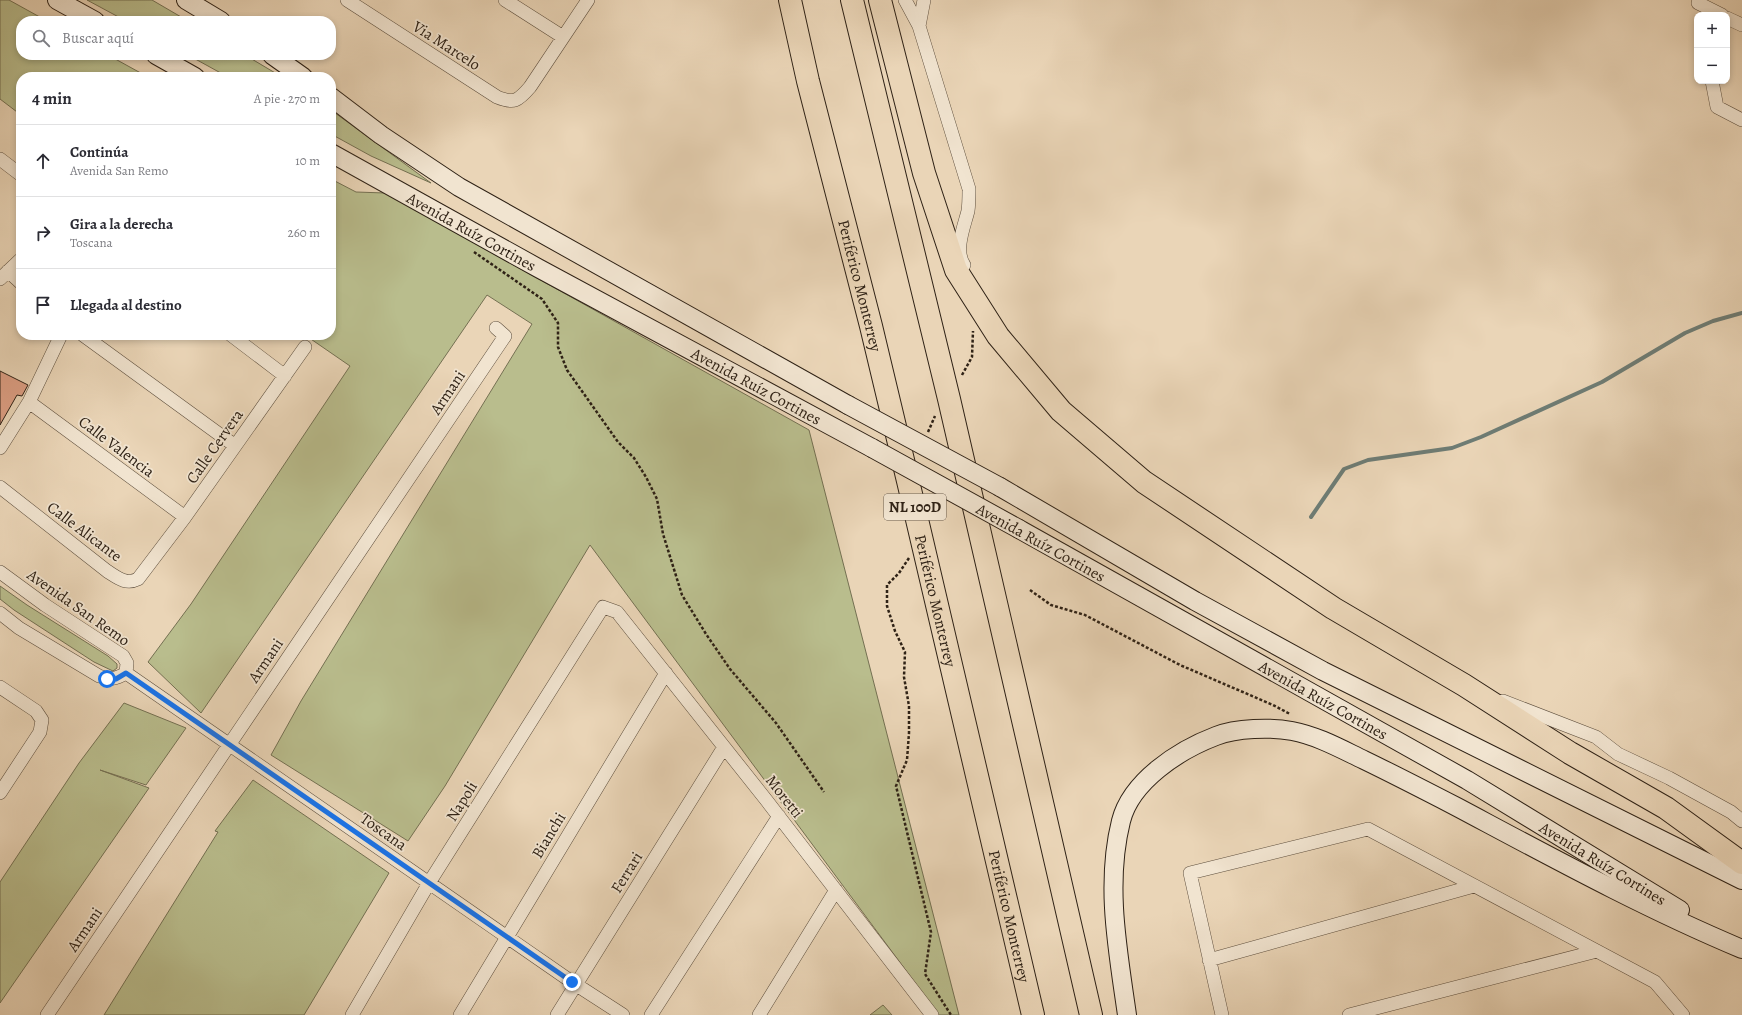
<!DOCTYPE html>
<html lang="es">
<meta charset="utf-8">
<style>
body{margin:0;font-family:Alegreya,serif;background:#f7f7f7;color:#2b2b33}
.controls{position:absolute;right:12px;top:12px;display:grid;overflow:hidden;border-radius:8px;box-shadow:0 2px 6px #0003}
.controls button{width:36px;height:36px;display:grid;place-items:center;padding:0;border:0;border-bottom:1px solid #e1e1e2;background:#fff;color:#2b2b33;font:20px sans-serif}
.stop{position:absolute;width:12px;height:12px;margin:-9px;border:3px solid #1a73e8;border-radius:50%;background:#fff}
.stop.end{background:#1a73e8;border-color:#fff;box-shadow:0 1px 4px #0008}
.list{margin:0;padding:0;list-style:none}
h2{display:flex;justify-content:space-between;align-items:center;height:52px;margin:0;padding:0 16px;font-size:17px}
h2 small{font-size:13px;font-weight:400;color:#7c7c81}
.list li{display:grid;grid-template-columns:26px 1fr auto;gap:12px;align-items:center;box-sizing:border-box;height:72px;padding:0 16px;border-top:1px solid #e1e1e2}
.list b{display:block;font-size:15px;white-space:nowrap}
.list p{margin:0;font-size:13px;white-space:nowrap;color:#7c7c81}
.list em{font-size:13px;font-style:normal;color:#7c7c81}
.icon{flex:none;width:22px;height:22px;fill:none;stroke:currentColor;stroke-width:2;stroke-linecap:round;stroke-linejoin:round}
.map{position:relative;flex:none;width:1742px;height:1015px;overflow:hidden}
.search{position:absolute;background:#fff;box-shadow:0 2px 6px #0003;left:16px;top:16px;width:320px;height:44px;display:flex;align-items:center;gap:10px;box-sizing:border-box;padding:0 14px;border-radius:16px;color:#7c7c81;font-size:15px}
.panel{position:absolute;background:#fff;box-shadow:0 2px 6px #0003;left:16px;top:72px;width:320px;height:268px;border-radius:16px}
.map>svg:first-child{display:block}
</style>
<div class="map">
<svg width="1742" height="1015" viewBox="0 0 1742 1015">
<rect width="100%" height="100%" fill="#ead5b7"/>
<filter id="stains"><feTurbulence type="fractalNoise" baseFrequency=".005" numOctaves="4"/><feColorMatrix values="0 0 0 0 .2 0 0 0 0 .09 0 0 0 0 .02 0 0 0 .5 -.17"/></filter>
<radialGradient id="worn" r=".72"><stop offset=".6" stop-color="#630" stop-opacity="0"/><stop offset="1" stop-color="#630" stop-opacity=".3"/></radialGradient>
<path fill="#b9bd8d" stroke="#747052" d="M0,0H9L47,21H21V55H108L148,77H21V115L0,99Z
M87,0H152L188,21H126Z
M188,55H245L282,77H228Z
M331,110L431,183L371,156L331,134Z
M331,179L356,192L385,193L809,430L959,1015H939L590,545L445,786L408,841L271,755L301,701L532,324L487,295L201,713L148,662L191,604L350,366L305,335H331Z
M0,586L27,605L108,656L117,664V668L113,671L94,662L14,610L0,599Z
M124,703L186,728L146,785L100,770L149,788L0,1003V882L79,763Z
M253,780L389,873L304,1015H104L218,832L215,831Z
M883,1005L892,1015H870Z"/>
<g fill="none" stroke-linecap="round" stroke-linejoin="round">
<path stroke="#6e7c74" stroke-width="4" d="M1311,517L1344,469L1368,460L1452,448L1481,437L1602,382L1685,333L1713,321L1742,313"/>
</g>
<path fill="#dd9f84" stroke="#2f2216" d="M0,371L28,385L22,396L17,395L0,425Z"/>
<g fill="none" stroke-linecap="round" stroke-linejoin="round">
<defs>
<path id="minor" d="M347,0L497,97C514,104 518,101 530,87L588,0
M505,0L563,37
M905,0L919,26L969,189C969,196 969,204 968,211C964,227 954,250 964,265
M1698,3L1722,15
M1727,18L1742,25
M919,26L924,0
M1712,81L1717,107L1742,120
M0,159L21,175
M8,271L21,283
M0,279L21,259
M83,335L234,445
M231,335L285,376
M29,402L185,517
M0,448L29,402L61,335
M0,487L107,571C118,578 126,585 138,579L185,517L305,347
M0,572L45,605L123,656L127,663L126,673
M0,613L19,628L99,676C110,680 116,679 126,673
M126,673L572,982L623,1015
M0,687L36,711L42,720L40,732L0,793
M1503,701L1596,737L1618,754L1669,778L1731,812L1742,821
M1209,960L1474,886
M47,1015L505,336L496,328
M352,1015L429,883L603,607L617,612L767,801L932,1015
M460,1015L666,673
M557,1015L724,747
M651,1015L779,816
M759,1015L836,890
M1222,1015L1190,873L1368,829L1655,982L1683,1015
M1349,1015L1597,951"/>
<g id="secondary">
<path d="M57,0L95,21"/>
<path d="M186,0L221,21"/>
<path d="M156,55L195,77"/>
<path d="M272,55L303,77"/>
<path d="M331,97L381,135L459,187L848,405"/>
<path id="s1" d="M331,153L538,268L872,448"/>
<path d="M1000,487L1195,601L1323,671L1742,880"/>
<path id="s2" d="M1019,529L1467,780L1680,910"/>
<path d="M1127,1015C1118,951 1105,885 1121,821C1131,781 1179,750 1216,736C1236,728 1271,727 1292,731C1318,736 1341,749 1364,760C1395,775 1426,791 1457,807C1551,857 1644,908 1742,949"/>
</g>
<g id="motorway">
<path id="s3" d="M790,0L808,81L871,326L908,481L1033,1015"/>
<path d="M852,0L949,399L1091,1015"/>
<path d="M880,0L924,173L956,270L998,336L1061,411L1144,482L1333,608L1464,685L1570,753L1666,808L1742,863"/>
</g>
</defs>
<use href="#minor" stroke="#5e4f3e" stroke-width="14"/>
<use href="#secondary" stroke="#2f2216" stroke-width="20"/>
<use href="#motorway" stroke="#2f2216" stroke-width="24"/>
<path stroke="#2f2216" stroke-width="2.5" stroke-dasharray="3 2" stroke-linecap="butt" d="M474,252L542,299L558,323V347L567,370L618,442L634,458L646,477L657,499L663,534L682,595L706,634L730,669L776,723L824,792
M962,375L972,357L973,331
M928,432L935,416
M909,558L899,573L887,585V606L895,631L905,652L904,677L909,706V733L907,760L896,786L931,932L925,974L951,1015
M1030,590L1051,605L1085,615L1180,665L1273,705L1290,714"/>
<use href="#minor" stroke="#f1e4d0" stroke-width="13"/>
<use href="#secondary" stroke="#f1e4d0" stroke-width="18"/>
<use href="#motorway" stroke="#ead5b7" stroke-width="22"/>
<defs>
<path id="secondary-bridge" d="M848,405L1000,487
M872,448L1019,529"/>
</defs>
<use href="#secondary-bridge" stroke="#2f2216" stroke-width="20" stroke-linecap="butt"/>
<use href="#secondary-bridge" stroke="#f1e4d0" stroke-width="18"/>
</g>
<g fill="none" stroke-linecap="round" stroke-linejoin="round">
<path stroke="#1a73e8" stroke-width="5" d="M107,679H116L126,673L572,982"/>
</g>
<g text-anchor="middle" stroke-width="3.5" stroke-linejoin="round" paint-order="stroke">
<rect fill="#f1e4d0" stroke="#695c4e" stroke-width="1" x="884" y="494" width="62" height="26" rx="3"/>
<g font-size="15" font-weight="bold" fill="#2f2216">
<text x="915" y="512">NL 100D</text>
</g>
<g font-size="16" fill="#2f2216" stroke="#f1e4d0">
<text transform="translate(447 45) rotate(33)" y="6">Via Marcelo</text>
<text dy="6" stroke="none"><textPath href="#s1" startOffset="161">Avenida Ruíz Cortines</textPath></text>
<text dy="6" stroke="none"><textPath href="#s3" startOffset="294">Periférico Monterrey</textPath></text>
<text dy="6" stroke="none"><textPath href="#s1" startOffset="485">Avenida Ruíz Cortines</textPath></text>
<text transform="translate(447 392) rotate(-56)" y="6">Armani</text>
<text transform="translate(117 446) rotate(37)" y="6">Calle Valencia</text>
<text transform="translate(214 446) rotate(-55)" y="6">Calle Cervera</text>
<text transform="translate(85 531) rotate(37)" y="6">Calle Alicante</text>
<text transform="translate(1041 542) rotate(29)" y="6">Avenida Ruíz Cortines</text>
<text dy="6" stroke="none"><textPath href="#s3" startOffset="618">Periférico Monterrey</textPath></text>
<text transform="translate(79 607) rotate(35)" y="6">Avenida San Remo</text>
<text transform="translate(265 660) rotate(-56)" y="6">Armani</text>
<text dy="6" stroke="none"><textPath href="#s2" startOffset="349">Avenida Ruíz Cortines</textPath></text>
<text transform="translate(785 796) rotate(52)" y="6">Moretti</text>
<text transform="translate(461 801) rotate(-58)" y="6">Napoli</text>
<text transform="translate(384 831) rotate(35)" y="6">Toscana</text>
<text transform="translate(548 835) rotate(-59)" y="6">Bianchi</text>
<text dy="6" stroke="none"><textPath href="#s2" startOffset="673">Avenida Ruíz Cortines</textPath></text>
<text transform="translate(626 872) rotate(-58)" y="6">Ferrari</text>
<text dy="6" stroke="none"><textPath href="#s3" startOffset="942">Periférico Monterrey</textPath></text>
<text transform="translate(84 929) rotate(-56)" y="6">Armani</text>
</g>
</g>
<rect width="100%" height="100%" filter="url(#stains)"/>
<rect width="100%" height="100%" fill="url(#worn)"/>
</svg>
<div class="controls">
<button>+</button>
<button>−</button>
</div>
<div class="stop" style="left:107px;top:679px"></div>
<div class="stop end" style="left:572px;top:982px"></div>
<div class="search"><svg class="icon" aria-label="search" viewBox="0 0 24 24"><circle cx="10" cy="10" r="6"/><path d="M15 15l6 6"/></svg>Buscar aquí</div>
<section class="panel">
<h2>4 min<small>A pie · 270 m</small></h2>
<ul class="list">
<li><svg class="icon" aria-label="ahead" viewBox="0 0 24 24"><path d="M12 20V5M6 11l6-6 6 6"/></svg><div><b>Continúa</b><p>Avenida San Remo</p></div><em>10 m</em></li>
<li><svg class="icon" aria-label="right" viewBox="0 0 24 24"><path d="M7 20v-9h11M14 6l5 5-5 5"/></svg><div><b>Gira a la derecha</b><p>Toscana</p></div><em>260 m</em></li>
<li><svg class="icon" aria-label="arrive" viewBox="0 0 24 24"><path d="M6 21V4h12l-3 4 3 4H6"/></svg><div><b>Llegada al destino</b></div></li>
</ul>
</section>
</div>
